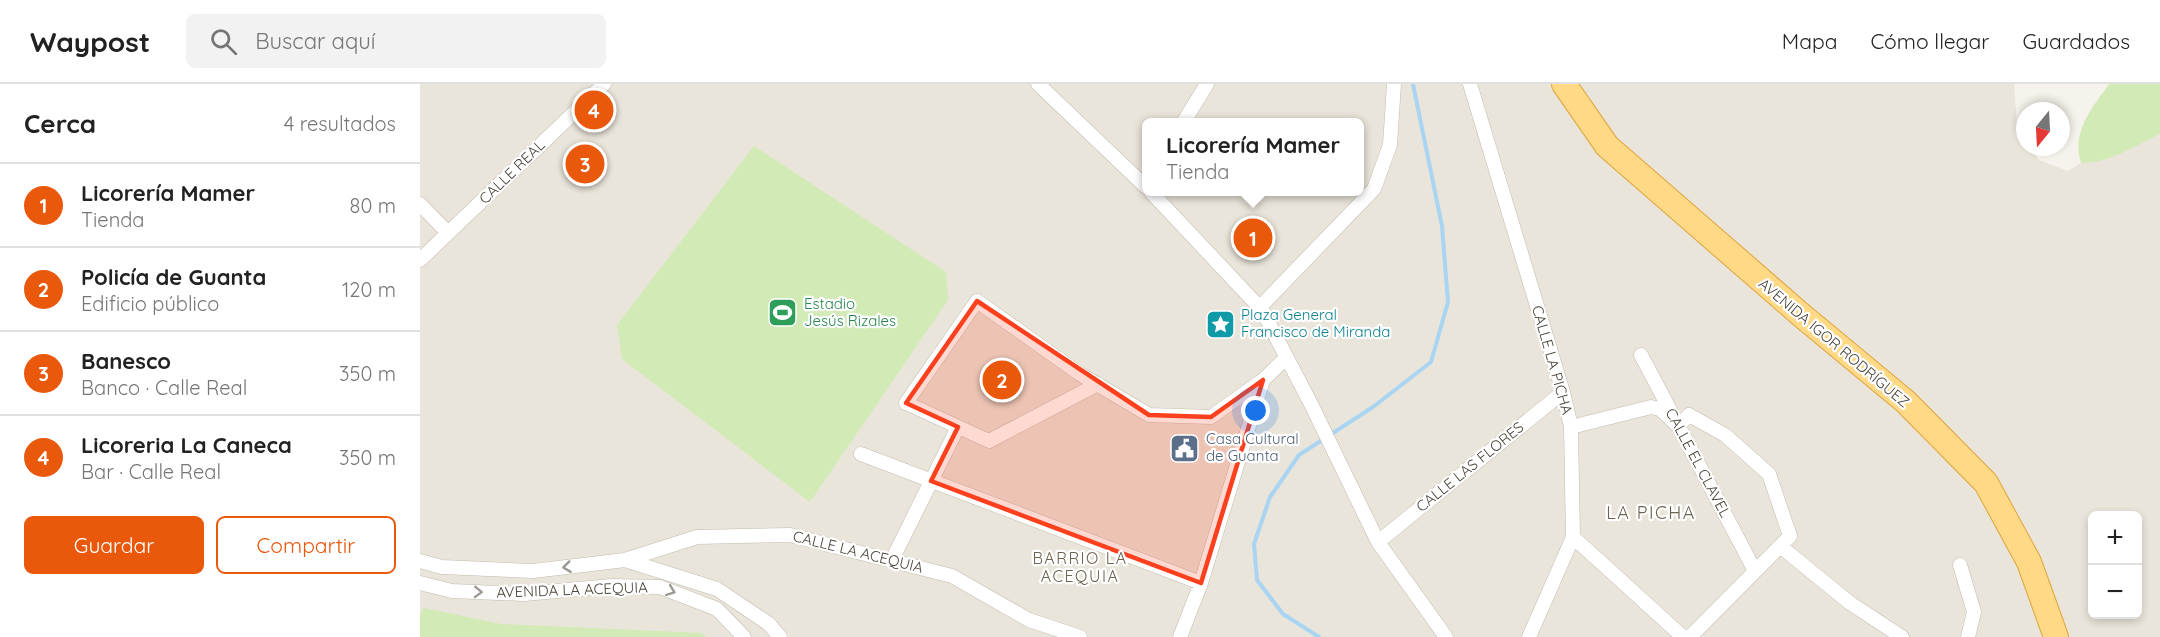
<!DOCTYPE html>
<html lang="es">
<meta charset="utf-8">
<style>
body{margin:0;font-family:Quicksand,sans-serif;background:#f2f2f2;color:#222}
.controls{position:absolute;right:18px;bottom:18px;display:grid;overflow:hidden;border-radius:9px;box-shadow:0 3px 9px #0003}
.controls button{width:54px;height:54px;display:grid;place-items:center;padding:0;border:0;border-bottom:2px solid #e0e0e0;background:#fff;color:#222;font:30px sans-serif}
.compass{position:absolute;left:1596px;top:18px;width:54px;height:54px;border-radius:50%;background:#fff;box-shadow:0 3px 9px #0003;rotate:198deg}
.you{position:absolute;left:836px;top:327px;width:21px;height:21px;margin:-15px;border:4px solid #fff;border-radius:50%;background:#1a73e8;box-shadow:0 0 0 9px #1a73e833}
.badge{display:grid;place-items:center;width:39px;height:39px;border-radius:50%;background:#ea580c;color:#fff;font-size:20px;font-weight:700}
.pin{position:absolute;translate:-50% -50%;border:3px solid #fff;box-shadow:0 2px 6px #0006}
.popup{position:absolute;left:722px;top:34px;width:222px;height:78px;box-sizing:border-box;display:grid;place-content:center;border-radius:9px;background:#fff;filter:drop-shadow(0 2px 4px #0005);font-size:20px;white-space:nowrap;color:#767676}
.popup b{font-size:22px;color:#222}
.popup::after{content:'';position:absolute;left:50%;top:100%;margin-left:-12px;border:12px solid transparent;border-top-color:#fff}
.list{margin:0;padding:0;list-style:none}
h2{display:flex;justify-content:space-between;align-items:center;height:78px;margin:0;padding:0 24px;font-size:26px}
h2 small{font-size:20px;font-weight:400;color:#767676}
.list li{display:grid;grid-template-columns:39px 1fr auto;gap:18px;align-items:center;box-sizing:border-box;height:84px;padding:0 24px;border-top:2px solid #e0e0e0}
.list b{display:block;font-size:22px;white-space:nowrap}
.list p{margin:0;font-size:20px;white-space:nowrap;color:#767676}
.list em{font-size:20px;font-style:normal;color:#767676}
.actions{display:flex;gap:12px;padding:18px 24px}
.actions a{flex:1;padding:14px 0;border:2px solid #ea580c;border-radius:9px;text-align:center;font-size:21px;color:#ea580c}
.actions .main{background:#ea580c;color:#fff}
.icon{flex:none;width:33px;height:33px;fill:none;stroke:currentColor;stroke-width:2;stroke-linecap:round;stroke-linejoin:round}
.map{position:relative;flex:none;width:1740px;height:553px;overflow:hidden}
header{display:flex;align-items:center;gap:36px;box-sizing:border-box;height:84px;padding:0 30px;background:#fff;border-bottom:2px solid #e0e0e0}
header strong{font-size:28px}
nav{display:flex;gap:33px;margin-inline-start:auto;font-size:21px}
.search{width:420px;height:54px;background:#f2f2f2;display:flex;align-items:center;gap:15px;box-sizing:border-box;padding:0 21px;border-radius:9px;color:#767676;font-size:22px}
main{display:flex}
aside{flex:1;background:#fff}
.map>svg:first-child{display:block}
</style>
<header>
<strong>Waypost</strong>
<div class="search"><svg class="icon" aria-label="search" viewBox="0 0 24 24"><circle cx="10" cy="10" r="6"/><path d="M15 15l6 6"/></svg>Buscar aquí</div>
<nav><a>Mapa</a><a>Cómo llegar</a><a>Guardados</a></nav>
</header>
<main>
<aside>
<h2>Cerca<small>4 resultados</small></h2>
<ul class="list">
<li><span class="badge">1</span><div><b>Licorería Mamer</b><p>Tienda</p></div><em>80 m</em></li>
<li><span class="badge">2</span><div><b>Policía de Guanta</b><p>Edificio público</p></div><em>120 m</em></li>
<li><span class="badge">3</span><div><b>Banesco</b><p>Banco · Calle Real</p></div><em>350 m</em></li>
<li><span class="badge">4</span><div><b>Licoreria La Caneca</b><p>Bar · Calle Real</p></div><em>350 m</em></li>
</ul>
<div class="actions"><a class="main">Guardar</a><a>Compartir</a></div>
</aside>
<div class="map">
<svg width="1740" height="553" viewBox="0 0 1740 553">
<rect width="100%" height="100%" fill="#f6f3ec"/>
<path fill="#eae5da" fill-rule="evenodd" d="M0,0H1594L1597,42L1605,54V63H1610L1619,76L1648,87L1740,31V553H0ZM726,39H940V108H726ZM1672,432H1718V530H1672Z"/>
<path fill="#d2eab5" d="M1689,0H1740V50C1715,62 1689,79 1661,79C1651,48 1672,24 1689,0Z
M334,62L526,188L528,216L390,418L202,275L197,241Z
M4,524L81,540L282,549L286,553H0V531Z"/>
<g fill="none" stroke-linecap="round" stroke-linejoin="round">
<path stroke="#a9d4f2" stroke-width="4" d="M899,553L863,530L837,496L834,460L850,413L879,371L953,323L1011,278L1028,218L1022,142L993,0"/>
<defs>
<path id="minor" d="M618,0L726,103
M1050,0L1143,308L1151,343L1153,453L1109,553
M763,39L787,0
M731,108L842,226L891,320L958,458L1026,553
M0,120L28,149
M0,176L184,0
M840,223L954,105L970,61L974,0
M1221,271L1335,487
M678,300L569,357L486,319L557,217L660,290L729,331L791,333L843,296
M1151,343L1231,323L1240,325L1258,342L1269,331L1305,351L1349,390L1370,452L1270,553
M441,370L781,499
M1153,453L1263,553
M958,458L1143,308
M1360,462L1430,519L1482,553
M205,476L297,505L349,540L360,553
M472,476L538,343
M0,477L22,483L113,487L205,476L277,453L370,451L532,492L609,536L660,553
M1540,481L1554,528L1548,553
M0,499L32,507L104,510L192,502L240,503L297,525L324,553
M760,553L781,499L843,296L866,274"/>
<path id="trunk" d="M1144,0L1187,62L1380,230L1486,318L1566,399L1609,478L1636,553"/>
</defs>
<use href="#minor" stroke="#c2bbae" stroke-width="15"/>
<use href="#trunk" stroke="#e0a43c" stroke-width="26"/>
<use href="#minor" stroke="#fff" stroke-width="14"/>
<use href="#trunk" stroke="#ffd985" stroke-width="24"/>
</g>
<defs><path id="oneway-chevron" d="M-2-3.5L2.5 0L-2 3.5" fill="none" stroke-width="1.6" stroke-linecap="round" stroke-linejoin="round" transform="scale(1.5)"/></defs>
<g stroke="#9c9892">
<use href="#oneway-chevron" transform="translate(147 483) rotate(173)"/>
<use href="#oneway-chevron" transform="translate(251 507) rotate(21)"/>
<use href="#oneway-chevron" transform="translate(58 508) rotate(2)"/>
</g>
<path fill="#fc3f1d" fill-opacity="0.2" stroke="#fc3f1d" stroke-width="4.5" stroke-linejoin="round" d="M557,217L729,331L791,333L843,296L781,499L511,397L538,343L486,319Z"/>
<defs>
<symbol id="stadium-square" viewBox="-11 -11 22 22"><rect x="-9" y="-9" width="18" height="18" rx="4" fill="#2e9e5b" stroke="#fff"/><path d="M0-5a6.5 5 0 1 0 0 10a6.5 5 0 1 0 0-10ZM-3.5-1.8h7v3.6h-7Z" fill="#fff"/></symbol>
<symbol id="sight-square" viewBox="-11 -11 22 22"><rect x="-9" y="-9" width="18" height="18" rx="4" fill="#0f9aa8" stroke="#fff"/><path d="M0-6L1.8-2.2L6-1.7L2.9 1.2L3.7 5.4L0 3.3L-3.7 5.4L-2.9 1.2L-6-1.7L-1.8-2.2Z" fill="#fff"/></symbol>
<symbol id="civic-square" viewBox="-11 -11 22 22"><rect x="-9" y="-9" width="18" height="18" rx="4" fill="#5c6f8a" stroke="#fff"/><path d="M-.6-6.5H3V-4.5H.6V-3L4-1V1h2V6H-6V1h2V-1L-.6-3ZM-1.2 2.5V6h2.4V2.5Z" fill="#fff"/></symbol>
</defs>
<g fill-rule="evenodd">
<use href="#stadium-square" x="346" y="212" width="33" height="33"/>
<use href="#sight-square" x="784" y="224" width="33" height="33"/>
<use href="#civic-square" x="748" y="348" width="33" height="33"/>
</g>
<g text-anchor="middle" stroke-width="4.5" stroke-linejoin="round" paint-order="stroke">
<g font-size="15" fill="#4b4439" stroke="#fff">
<text transform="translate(92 88) rotate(-44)" y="5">CALLE REAL</text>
<text transform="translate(1414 259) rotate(40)" y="5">AVENIDA IGOR RODRÍGUEZ</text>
<text transform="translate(1132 276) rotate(74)" y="5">CALLE LA PICHA</text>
<text transform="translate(1278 379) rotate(62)" y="5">CALLE EL CLAVEL</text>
<text transform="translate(1050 383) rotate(-39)" y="5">CALLE LAS FLORES</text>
<text transform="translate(438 468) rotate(14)" y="5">CALLE LA ACEQUIA</text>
<text transform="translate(152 506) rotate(-2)" y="5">AVENIDA LA ACEQUIA</text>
</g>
<g font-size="15" fill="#27864d" stroke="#fff" text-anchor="start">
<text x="384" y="225">Estadio<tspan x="384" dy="17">Jesús Rizales</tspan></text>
</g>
<g font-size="15" fill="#0d838f" stroke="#fff" text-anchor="start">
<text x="821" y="236">Plaza General<tspan x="821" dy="17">Francisco de Miranda</tspan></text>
</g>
<g font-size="15" fill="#4e5e75" stroke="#fff" text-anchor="start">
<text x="786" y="360">Casa Cultural<tspan x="786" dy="17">de Guanta</tspan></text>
</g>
<g font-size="16" letter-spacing="1.5" fill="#6e6250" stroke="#fff">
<text x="660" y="480">BARRIO LA<tspan x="660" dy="18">ACEQUIA</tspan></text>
</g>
<g font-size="18" letter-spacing="1.5" fill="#6e6250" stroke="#fff">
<text x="1231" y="435">LA PICHA</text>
</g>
</g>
</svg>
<div class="controls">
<button>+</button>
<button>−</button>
</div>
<svg class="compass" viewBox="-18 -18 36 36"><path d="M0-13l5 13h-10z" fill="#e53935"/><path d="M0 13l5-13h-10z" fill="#767676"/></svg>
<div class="you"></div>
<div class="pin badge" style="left:833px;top:154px">1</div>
<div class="popup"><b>Licorería Mamer</b>Tienda</div>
<div class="pin badge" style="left:582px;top:296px">2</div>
<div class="pin badge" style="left:165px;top:80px">3</div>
<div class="pin badge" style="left:174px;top:26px">4</div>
</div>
</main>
